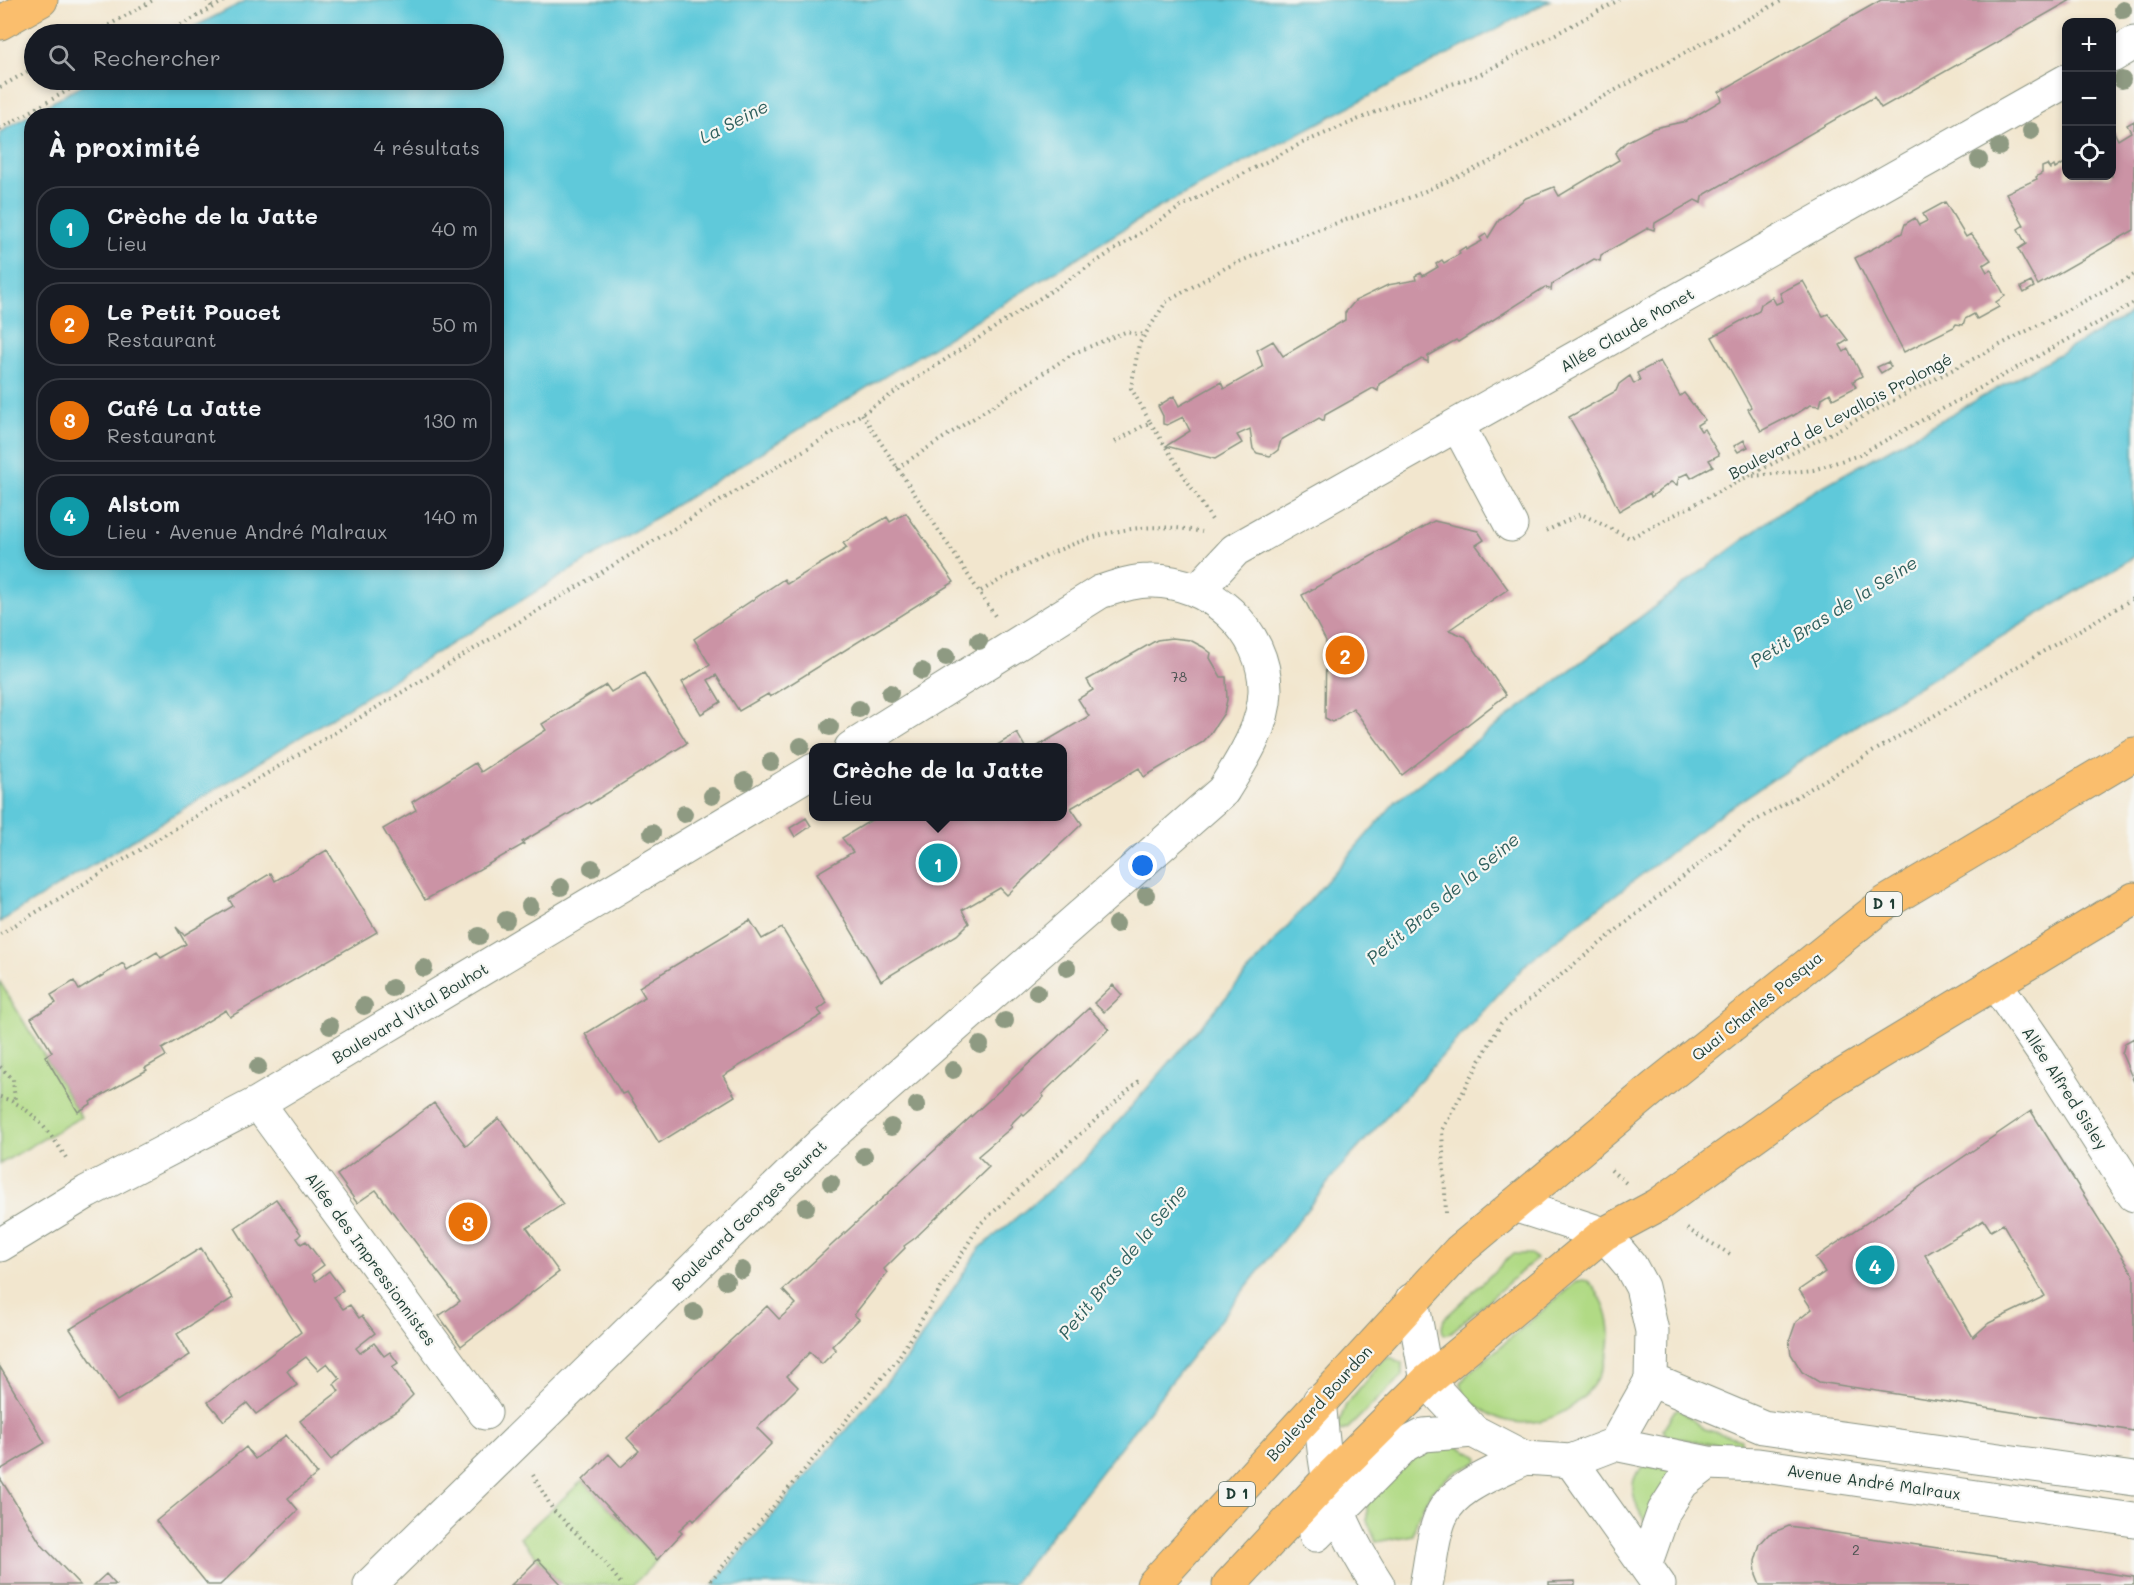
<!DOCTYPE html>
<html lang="fr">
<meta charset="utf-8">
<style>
body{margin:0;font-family:Mali,sans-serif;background:#242831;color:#f1f3f6}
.controls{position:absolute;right:18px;top:18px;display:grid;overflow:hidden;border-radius:12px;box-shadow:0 3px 9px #0003}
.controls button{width:54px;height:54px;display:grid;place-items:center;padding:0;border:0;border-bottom:2px solid #363941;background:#171b24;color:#f1f3f6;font:30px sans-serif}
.you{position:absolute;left:1143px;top:866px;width:21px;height:21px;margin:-15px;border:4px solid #fff;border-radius:50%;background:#1a73e8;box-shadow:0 0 0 9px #1a73e833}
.badge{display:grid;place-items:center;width:39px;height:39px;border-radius:50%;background:#0b8043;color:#fff;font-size:20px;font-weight:700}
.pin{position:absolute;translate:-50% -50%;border:3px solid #fff;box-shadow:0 2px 6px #0006}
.popup{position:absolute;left:809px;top:743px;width:258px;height:78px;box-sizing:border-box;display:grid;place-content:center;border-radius:12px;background:#171b24;filter:drop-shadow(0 2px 4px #0005);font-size:20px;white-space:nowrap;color:#9ea1a6}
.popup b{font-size:22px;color:#f1f3f6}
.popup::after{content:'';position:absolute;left:50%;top:100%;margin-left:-12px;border:12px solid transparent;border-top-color:#171b24}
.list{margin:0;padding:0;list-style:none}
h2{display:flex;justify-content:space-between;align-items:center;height:78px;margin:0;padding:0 24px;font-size:26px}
h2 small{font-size:20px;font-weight:400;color:#9ea1a6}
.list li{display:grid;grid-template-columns:39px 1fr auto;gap:18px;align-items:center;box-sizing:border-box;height:84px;margin:0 12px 12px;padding:0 12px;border:2px solid #363941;border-radius:24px}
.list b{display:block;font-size:22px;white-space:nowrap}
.list p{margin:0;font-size:20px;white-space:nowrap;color:#9ea1a6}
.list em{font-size:20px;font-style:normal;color:#9ea1a6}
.icon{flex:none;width:33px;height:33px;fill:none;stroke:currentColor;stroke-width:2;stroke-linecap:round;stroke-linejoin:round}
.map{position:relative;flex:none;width:2134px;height:1585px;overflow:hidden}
.search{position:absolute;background:#171b24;box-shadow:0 3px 9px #0003;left:24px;top:24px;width:480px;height:66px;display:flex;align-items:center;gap:15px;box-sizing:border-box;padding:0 21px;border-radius:33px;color:#9ea1a6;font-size:22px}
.panel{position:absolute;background:#171b24;box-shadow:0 3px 9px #0003;left:24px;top:108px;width:480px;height:462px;border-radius:24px}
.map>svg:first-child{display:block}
</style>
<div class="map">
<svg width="2134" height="1585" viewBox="0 0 2134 1585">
<rect width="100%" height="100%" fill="#f6f6f2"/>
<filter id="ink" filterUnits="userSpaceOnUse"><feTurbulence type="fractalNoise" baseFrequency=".0167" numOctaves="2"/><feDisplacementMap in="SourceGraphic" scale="12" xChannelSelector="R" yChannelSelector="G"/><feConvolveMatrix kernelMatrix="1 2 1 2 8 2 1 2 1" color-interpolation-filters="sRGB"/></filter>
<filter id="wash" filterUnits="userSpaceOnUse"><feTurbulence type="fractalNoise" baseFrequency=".008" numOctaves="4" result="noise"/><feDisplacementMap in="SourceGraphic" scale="24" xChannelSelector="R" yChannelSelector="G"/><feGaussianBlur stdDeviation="1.35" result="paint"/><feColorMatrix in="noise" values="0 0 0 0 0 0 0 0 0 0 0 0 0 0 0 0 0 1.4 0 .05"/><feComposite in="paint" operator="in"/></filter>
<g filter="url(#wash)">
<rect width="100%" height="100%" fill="#f2e6ce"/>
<path fill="#b1da85" stroke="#688c5c" stroke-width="1.5" d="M0,982L81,1117L0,1164Z
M1513,1254H1531L1536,1259L1449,1334L1443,1335L1442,1326L1444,1319Z
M1582,1280L1588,1281C1642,1337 1588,1431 1513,1422C1494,1419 1480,1408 1465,1397L1461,1383L1466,1376L1576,1282Z
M1390,1357L1402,1363V1376L1347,1429L1341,1431L1338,1425L1346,1405L1382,1361Z
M1679,1409L1704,1429L1741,1439L1740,1449L1666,1436L1663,1429L1675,1410Z
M1457,1446L1477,1456L1478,1461C1471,1467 1463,1468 1456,1472C1432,1485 1418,1509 1413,1535L1376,1542L1367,1520V1503L1409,1454Z
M1646,1466L1682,1469L1646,1523C1635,1507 1623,1478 1646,1466Z
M583,1480L657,1560L633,1585H562L520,1538Z"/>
<path fill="#5fc9da" stroke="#3f8387" stroke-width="1.5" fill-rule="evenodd" d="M247,0H1551L1158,208L0,922V132L91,80H494V34H180ZM32,116H496V562H32Z
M2134,312V557L1889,704L1723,812L1528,962L1338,1170L1012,1585H713L909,1356L980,1248L1085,1160L1396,801L1791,504Z"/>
<g id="blocks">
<path fill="#cb93a5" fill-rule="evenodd" d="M1881,0H2071L1881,108L1874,97L1702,196L1701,203L1695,200L1655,223L1654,230L1648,228L1601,255L1600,261L1594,259L1552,284L1551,290L1545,287L1458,342L1456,340L1428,356V362L1422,359L1379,384L1378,391L1373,388L1325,415L1324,421L1319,418L1281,440L1278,450L1270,456L1257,453L1253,449L1250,429L1237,435L1242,443L1215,459L1166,446L1190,431L1183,417L1167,425L1163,424V416L1158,406L1174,396L1179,406L1221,382L1224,389L1263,367L1257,350L1273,341L1283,356L1345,320V313L1355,301L1388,285L1416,280L1415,276L1421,273L1423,276L1438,267L1436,264L1442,260L1444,263L1460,254L1459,251L1465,247L1466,250L1482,241L1480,238L1486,234L1488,238L1499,220L1526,198L1554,187L1559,196L1619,160L1615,153L1626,142L1654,128L1687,121L1722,100L1719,92Z
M2134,121V230L2038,285L2018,249L2026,244L2018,229L2024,225L2006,193L2037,179L2036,177L2042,173V167L2047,165L2050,169L2054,166L2055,169L2066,162V176H2112V134L2114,132L2118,140L2131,132L2127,125Z
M1945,202L1966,237L1971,234L1991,260L1983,265L1987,272L1991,270L2005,296L1996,302L1999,307L1977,319L1974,314L1965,319L1963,325L1956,324L1954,327L1904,352L1855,258L1902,233L1905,224L1915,218L1919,225L1927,221L1923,214Z
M1803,281L1823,316L1828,314L1848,340L1840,345L1844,352L1848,349L1862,376L1853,381L1856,387L1833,399L1830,393L1822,398L1820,406L1810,405L1793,416L1792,415L1761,431L1748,409L1751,407L1712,337L1759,311L1761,304L1772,297L1776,304L1783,301L1780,293Z
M2031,282L2034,287L2024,293L2021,287Z
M1660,361L1680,396L1684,393L1705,420L1697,425L1701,431L1704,429L1719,455L1709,460L1713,466L1691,478L1688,473L1679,477L1677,485L1671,482L1651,497L1650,493L1619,511L1599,469L1569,417L1616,391L1619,384L1630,376L1634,384L1640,380L1637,373Z
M1888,362L1891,367L1881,373L1877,367Z
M1744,440L1748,447L1738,452L1734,446Z
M906,513L954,582L770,697L768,694L739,711L716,675L708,680L721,702L701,714L682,682L710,665L694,639L784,579L787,584L847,548L843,543L887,517L890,522Z
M1434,521L1478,531L1484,540L1476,545L1508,589L1449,630L1466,637L1506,695L1402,775L1353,708L1333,722L1325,718L1326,641L1302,595Z
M1172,638L1190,640L1203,647L1211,653L1210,658L1221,677H1226L1227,700L1224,713L1210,734L1203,742L1144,777L1139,768L1071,808L1082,824L1007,895L1000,888L962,910L969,923L957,935L881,981L817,873L853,852L842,838L878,816H1062V748L1036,747L1089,716L1078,699L1093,690L1087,680L1157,640Z
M644,673L687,743L590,804L589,802L522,842L524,844L425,900L383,829L416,810L412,802L475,763L481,772L546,730L542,724L606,685L611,692Z
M1017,733L1025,747H994Z
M806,818L811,826L795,837L790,828Z
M327,850L377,932L230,1017L226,1010L162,1049L166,1056L145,1068L147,1070L90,1102L91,1104L78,1112L45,1056L52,1052L31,1018L56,1003L51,995L74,981L79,990L123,963L127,970L157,952L161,958L186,944L176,927L184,935L233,906L229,899L271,873L275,881Z
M750,920L762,939L782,928L827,1003L818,1010L822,1015L723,1076L735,1096L659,1143L627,1092L622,1094L585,1034L645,997L639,987Z
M1113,985L1122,995L1104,1012L1094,1003Z
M1089,1008L1109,1029L1042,1094L1044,1097L1024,1115L1022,1113L1010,1125L1012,1127L978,1156L989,1167L915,1238L904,1246L905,1248L884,1269L887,1273L854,1315L859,1319L832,1346L836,1350L822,1364L810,1352L787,1376L798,1387L757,1428L772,1443L694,1521L692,1518L679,1530L682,1533L657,1560L583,1480L609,1454L621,1467L639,1451L627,1438L767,1306L779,1319L796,1304L783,1290Z
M2134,1038V1082L2122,1054L2125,1043Z
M434,1103L466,1146L499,1118L563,1204L527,1228L559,1272L461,1346L439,1316L460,1301L376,1190L357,1203L337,1175Z
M2031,1111L2134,1275V1431L1819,1382L1802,1372L1791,1354L1789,1342L1796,1322L1812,1309L1799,1290L1825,1272L1815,1258ZM1984,1220L1991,1231L2003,1224L2045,1296L1989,1323L1973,1337L1925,1255Z
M276,1199L301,1234L297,1238L301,1244L306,1241L324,1265L312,1274L316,1281L329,1271L343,1290L334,1297L343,1309L350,1305L359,1318L362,1316L375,1333L356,1348L360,1353L374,1343L384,1356L390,1352L398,1363L392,1367L413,1395L397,1411L376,1423L331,1460L300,1421L339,1391L334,1384L340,1379L327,1363L318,1370L306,1357L287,1371L297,1385L256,1414L247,1403L224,1421L208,1402L301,1332L235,1228Z
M201,1248L233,1298L177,1334L190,1355L117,1401L70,1329Z
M0,1367L45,1443L0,1470Z
M286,1435L317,1474L288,1498L298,1510L220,1585H208L156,1521L246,1447L255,1459Z
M0,1478L41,1544L80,1585H0Z
M1789,1526L2134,1577V1585H1760L1756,1575L1755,1561L1760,1544L1769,1534Z
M538,1559L562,1585H511L524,1573Z
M106,1574L116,1585H94Z
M1575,1581V1585H1549V1582Z"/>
</g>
</g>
<g filter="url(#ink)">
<use href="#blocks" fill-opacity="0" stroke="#889281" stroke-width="1.5"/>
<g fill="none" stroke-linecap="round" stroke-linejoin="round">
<defs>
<path id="minor" d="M2112,56L2134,43
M1458,426L1511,525
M1198,590L1235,550L2066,81
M1995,983L2044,1054L2134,1195
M258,1103L485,1413
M0,1245L87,1192L258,1103L814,770
M1412,1300L1427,1381L1473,1431L1525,1458L1571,1461L1615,1444L1651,1380L1652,1331L1642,1287L1630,1265L1604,1234L1514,1205
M1651,1380L1763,1427L2134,1479
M1319,1401C1322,1427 1323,1454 1329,1480C1337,1517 1357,1553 1378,1585
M1615,1444L1708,1463L1758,1465L2134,1520
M1571,1461L1659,1585
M1316,1535L1405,1445L1424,1435L1473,1431
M1645,1565L1664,1511L1682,1483L1708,1463
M370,1585L820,1145L1223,791C1242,760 1264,728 1265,691C1266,631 1209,579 1149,581C1132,581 1116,587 1100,592L851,748
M1426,1585C1431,1563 1432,1536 1441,1516C1454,1486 1498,1472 1525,1458"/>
<path id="major" d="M0,23L41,0
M1153,1585L1459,1251L1656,1086L1885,903L2134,754
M1229,1585L1328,1479L1427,1381L1604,1234L1658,1205L1815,1092L2134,899"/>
</defs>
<use href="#minor" stroke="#889281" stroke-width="35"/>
<use href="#major" stroke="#889281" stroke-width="35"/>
<path stroke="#889281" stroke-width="4" stroke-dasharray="1.5 4.5" stroke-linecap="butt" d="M207,0L212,7
M93,34L153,0
M165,34L226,0
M0,87L34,68
M0,129L86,80
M862,414L995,616
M1150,422L1212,520
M1115,442L1150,422L1131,388L1139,344L1166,302L1227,267L1303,235L1414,196L1503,156L1586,106L1783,0
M897,468L1074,353L1125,332L1145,335
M1753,476L1813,470L1859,455L2134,303
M1546,531L1581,514L1630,538L2134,275
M981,591C1051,550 1119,514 1202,532
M0,934L823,439L1182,206L1300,144L1397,103L1481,74L1619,0
M0,1067L13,1079L15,1101
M0,1097C31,1105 52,1135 68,1161
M1611,1170L1626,1183
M1446,1213L1442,1130L1501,1023L1745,827L2134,598
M1687,1229L1730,1254
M533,1475L553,1510L603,1560L622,1585
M707,1585L897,1360L980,1224L1139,1081"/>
<use href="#minor" stroke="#fff" stroke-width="33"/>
<use href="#major" stroke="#fabe6d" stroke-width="33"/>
</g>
<g fill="#8e9a82">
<circle cx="2123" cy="10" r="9"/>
<circle cx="2122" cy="80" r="9"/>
<circle cx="2031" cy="131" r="9"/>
<circle cx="1999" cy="147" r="9"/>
<circle cx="1979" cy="160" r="9"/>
<circle cx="979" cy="641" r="9"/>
<circle cx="946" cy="657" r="9"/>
<circle cx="922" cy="671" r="9"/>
<circle cx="890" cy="693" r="9"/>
<circle cx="859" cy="709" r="9"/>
<circle cx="830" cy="727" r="9"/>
<circle cx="801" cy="746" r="9"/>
<circle cx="771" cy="762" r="9"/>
<circle cx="745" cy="781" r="9"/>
<circle cx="712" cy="796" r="9"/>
<circle cx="684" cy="814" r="9"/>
<circle cx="652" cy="833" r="9"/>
<circle cx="592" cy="868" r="9"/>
<circle cx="561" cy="887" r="9"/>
<circle cx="1146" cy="895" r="9"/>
<circle cx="530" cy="906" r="9"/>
<circle cx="506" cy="920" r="9"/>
<circle cx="1116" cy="924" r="9"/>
<circle cx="479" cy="936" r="9"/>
<circle cx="424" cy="968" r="9"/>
<circle cx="1067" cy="968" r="9"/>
<circle cx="392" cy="988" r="9"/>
<circle cx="1037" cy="992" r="9"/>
<circle cx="364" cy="1006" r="9"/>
<circle cx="1005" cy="1021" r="9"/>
<circle cx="330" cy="1026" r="9"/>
<circle cx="980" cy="1045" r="9"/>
<circle cx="258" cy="1067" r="9"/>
<circle cx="953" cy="1070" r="9"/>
<circle cx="917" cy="1105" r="9"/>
<circle cx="891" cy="1127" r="9"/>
<circle cx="864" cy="1156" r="9"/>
<circle cx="831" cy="1183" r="9"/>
<circle cx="806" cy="1207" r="9"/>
<circle cx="742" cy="1270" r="9"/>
<circle cx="726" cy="1281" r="9"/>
<circle cx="694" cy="1312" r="9"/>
</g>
</g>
<g text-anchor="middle" stroke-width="4.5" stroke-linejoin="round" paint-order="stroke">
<g font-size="14" fill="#4a5250">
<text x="1179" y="682">78</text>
<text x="1856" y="1555">2</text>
</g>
<g fill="#f6f6f2" stroke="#60746d" stroke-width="1.5">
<rect x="1866" y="892" width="36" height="24" rx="4.5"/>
<rect x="1219" y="1482" width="36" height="24" rx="4.5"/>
</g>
<g font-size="15" font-weight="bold" fill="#1f3d34">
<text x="1884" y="909">D 1</text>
<text x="1237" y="1499">D 1</text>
</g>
<g font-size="16" fill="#1f3d34" stroke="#f6f6f2">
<text transform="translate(1627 330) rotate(-30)" y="6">Allée Claude Monet</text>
<text transform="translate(1840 416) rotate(-28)" y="6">Boulevard de Levallois Prolongé</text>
<text transform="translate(1757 1006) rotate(-39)" y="6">Quai Charles Pasqua</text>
<text transform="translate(410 1013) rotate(-31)" y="6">Boulevard Vital Bouhot</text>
<text transform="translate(2065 1088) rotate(57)" y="6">Allée Alfred Sisley</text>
<text transform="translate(749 1215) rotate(-44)" y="6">Boulevard Georges Seurat</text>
<text transform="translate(371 1259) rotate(54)" y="6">Allée des Impressionnistes</text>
<text transform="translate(1319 1403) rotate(-48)" y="6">Boulevard Bourdon</text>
<text transform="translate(1874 1482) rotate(8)" y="6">Avenue André Malraux</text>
</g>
<g font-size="18" font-style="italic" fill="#2f605e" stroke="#f6f6f2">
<text transform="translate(734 122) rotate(-27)" y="6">La Seine</text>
<text transform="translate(1834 612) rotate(-32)" y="6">Petit Bras de la Seine</text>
<text transform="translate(1443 899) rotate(-40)" y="6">Petit Bras de la Seine</text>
<text transform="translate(1123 1262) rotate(-51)" y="6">Petit Bras de la Seine</text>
</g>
</g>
</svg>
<div class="controls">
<button>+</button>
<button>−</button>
<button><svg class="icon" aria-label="locate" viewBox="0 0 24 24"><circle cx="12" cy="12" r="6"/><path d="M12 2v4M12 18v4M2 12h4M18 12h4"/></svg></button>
</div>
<div class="you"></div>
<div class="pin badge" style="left:938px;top:863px;background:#0f9aa8">1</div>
<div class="popup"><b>Crèche de la Jatte</b>Lieu</div>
<div class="pin badge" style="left:1345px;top:655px;background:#e8710a">2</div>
<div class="pin badge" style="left:468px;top:1222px;background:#e8710a">3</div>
<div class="pin badge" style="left:1875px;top:1265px;background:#0f9aa8">4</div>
<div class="search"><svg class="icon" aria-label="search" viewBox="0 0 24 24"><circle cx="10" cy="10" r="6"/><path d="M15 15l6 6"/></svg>Rechercher</div>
<section class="panel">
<h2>À proximité<small>4 résultats</small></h2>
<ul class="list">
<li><span class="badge" style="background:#0f9aa8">1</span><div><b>Crèche de la Jatte</b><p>Lieu</p></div><em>40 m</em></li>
<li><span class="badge" style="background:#e8710a">2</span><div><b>Le Petit Poucet</b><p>Restaurant</p></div><em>50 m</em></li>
<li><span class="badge" style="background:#e8710a">3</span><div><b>Café La Jatte</b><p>Restaurant</p></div><em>130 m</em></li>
<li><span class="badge" style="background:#0f9aa8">4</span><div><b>Alstom</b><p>Lieu · Avenue André Malraux</p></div><em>140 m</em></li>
</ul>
</section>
</div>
